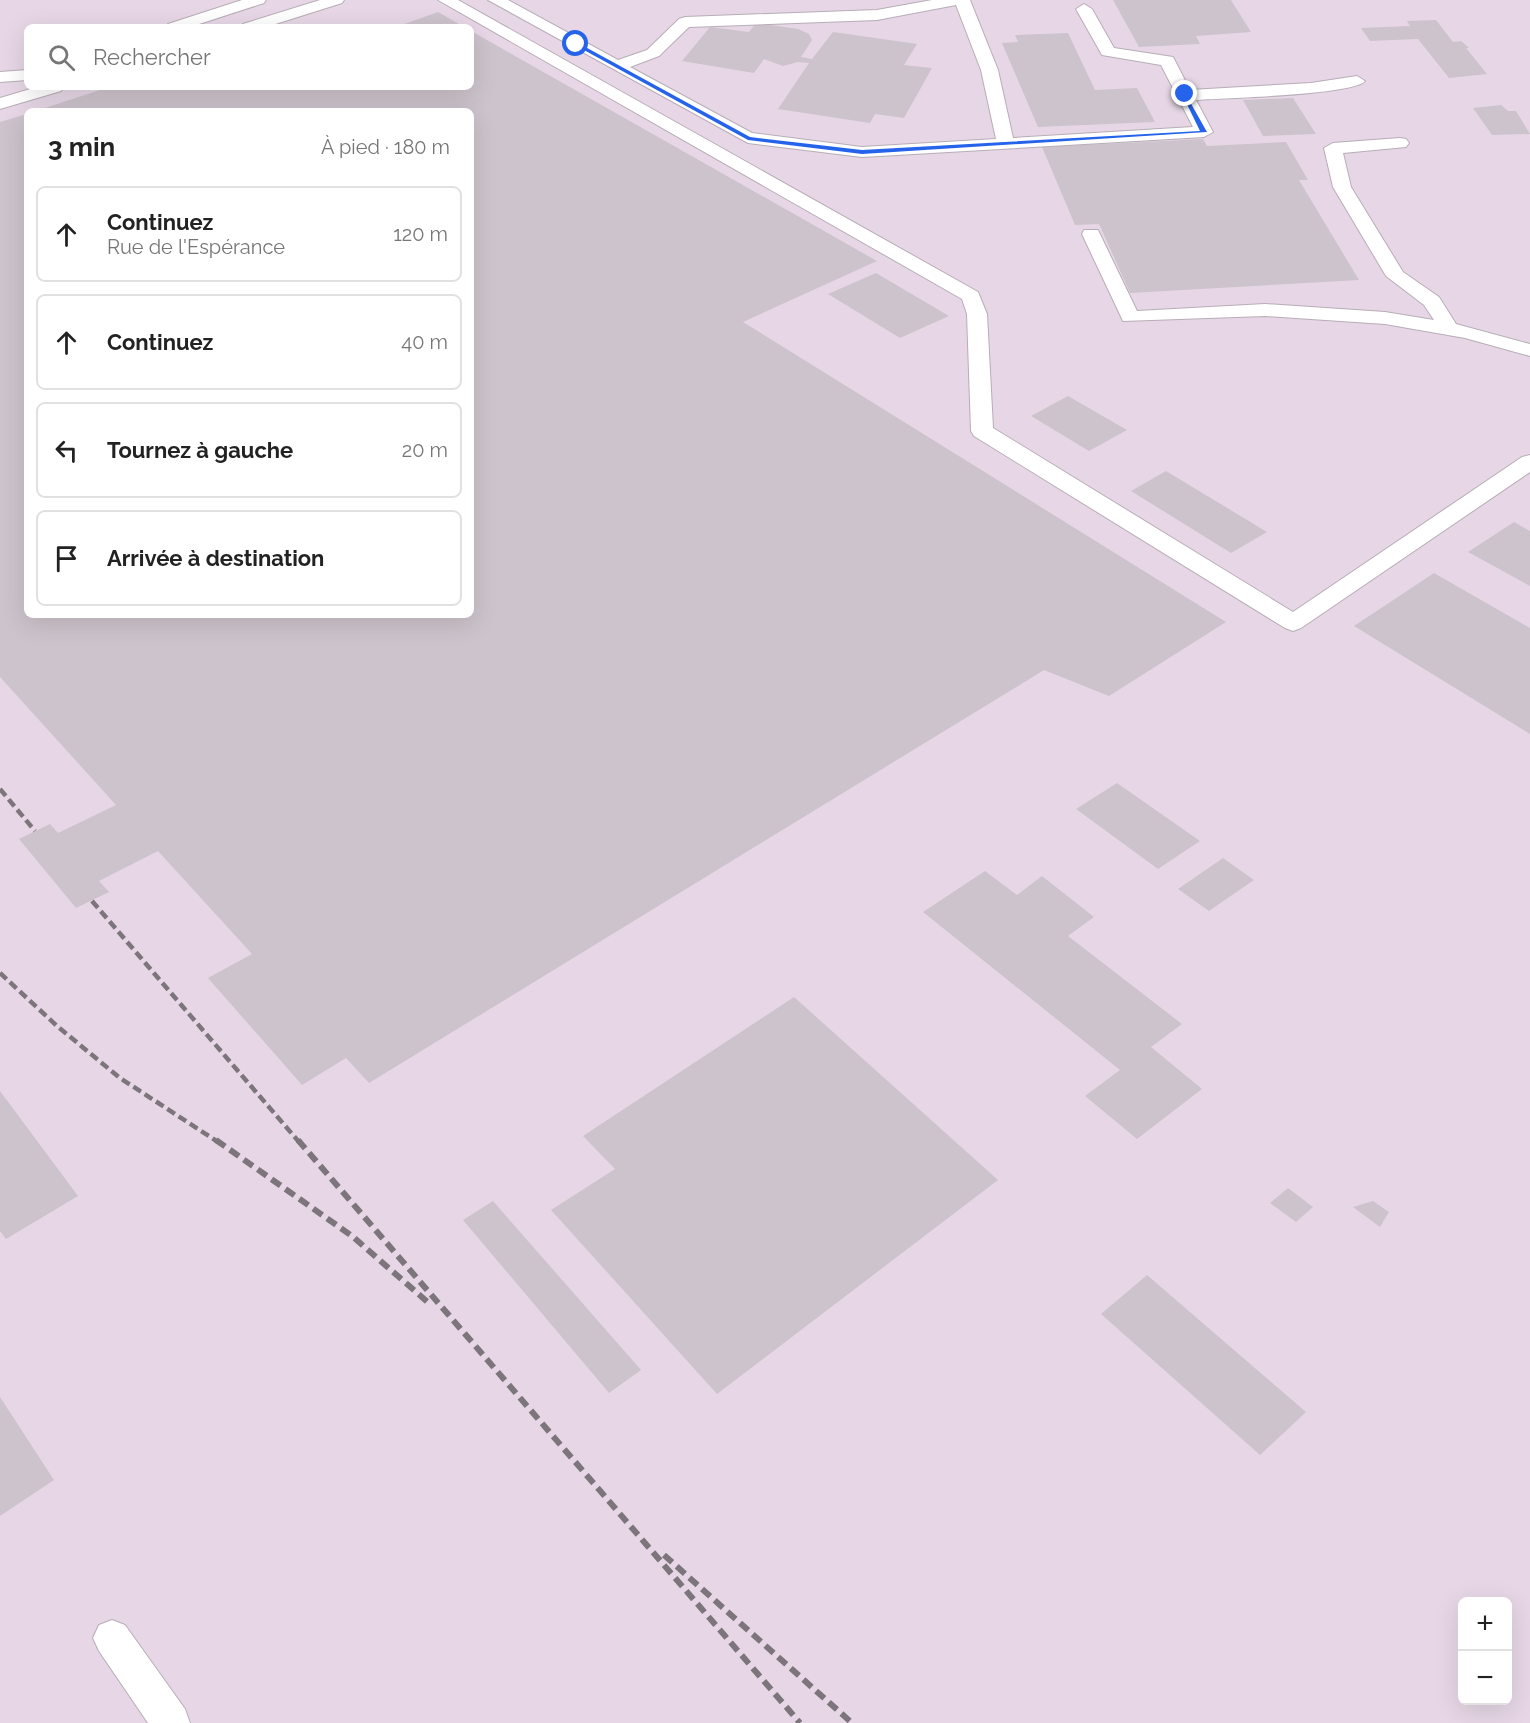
<!DOCTYPE html>
<html lang="fr">
<meta charset="utf-8">
<style>
body{margin:0;font-family:Raleway,sans-serif;background:#f6f6f6;color:#222}
.controls{position:absolute;right:18px;bottom:18px;display:grid;overflow:hidden;border-radius:9px;box-shadow:0 6px 24px #0002}
.controls button{width:54px;height:54px;display:grid;place-items:center;padding:0;border:0;border-bottom:2px solid #e0e0e0;background:#fff;color:#222;font:30px sans-serif}
.stop{position:absolute;width:18px;height:18px;margin:-14px;border:4px solid #2563eb;border-radius:50%;background:#fff}
.stop.end{background:#2563eb;border-color:#fff;box-shadow:0 2px 6px #0008}
.list{margin:0;padding:0;list-style:none}
h2{display:flex;justify-content:space-between;align-items:center;height:78px;margin:0;padding:0 24px;font-size:26px}
h2 small{font-size:20px;font-weight:400;color:#767676}
.list li{display:grid;grid-template-columns:39px 1fr auto;gap:18px;align-items:center;box-sizing:border-box;height:96px;margin:0 12px 12px;padding:0 12px;border:2px solid #e0e0e0;border-radius:9px}
.list b{display:block;font-size:22px;white-space:nowrap}
.list p{margin:0;font-size:20px;white-space:nowrap;color:#767676}
.list em{font-size:20px;font-style:normal;color:#767676}
.icon{flex:none;width:33px;height:33px;fill:none;stroke:currentColor;stroke-width:2;stroke-linecap:round;stroke-linejoin:round}
.map{position:relative;flex:none;width:1530px;height:1723px;overflow:hidden}
.search{position:absolute;background:#fff;box-shadow:0 6px 24px #0002;left:24px;top:24px;width:450px;height:66px;display:flex;align-items:center;gap:15px;box-sizing:border-box;padding:0 21px;border-radius:9px;color:#767676;font-size:22px}
.panel{position:absolute;background:#fff;box-shadow:0 6px 24px #0002;left:24px;top:108px;width:450px;height:510px;border-radius:9px}
.map>svg:first-child{display:block}
</style>
<div class="map">
<svg width="1530" height="1723" viewBox="0 0 1530 1723">
<rect width="100%" height="100%" fill="#efe5ef"/>
<path fill="#e7d7e6" fill-rule="evenodd" d="M0,0H1530V1723H0ZM27,27H471V87H27ZM27,111H471V615H27ZM1462,1602H1508V1700H1462Z"/>
<path fill="#cdc3cc" d="M1113,0H1231L1251,32L1196,36L1200,44L1139,47Z
M438,12L464,27H396Z
M1436,20L1453,42L1461,41L1469,48H1466L1487,74L1449,78L1418,39L1370,41L1361,28L1410,26L1407,21Z
M756,23L798,29L809,34L812,40L801,57L812,59L833,32L917,44L904,65L932,68L904,118L875,114L870,123L778,109L809,63L798,62L783,66L764,59L754,73L682,61L710,27L749,32Z
M471,31L877,261L743,322L1226,622L1109,696L1044,670L369,1083L346,1058L302,1085L208,978L252,954L158,851L99,881L109,892L76,908L19,839L50,824L58,833L116,805L0,677V122L27,114V615H471V111H36L109,87H471Z
M1068,33L1095,90L1137,88L1155,122L1038,127L1002,43L1018,42L1015,35Z
M1293,98L1316,134L1263,136L1243,100Z
M1501,105L1508,111H1516L1530,134L1492,135L1473,108Z
M1203,139L1207,146L1286,142L1308,180H1299L1359,280L1130,293L1099,224L1075,225L1042,147Z
M876,273L949,316L900,338L828,294Z
M1068,396L1127,430L1089,451L1031,416Z
M1166,471L1267,532L1231,553L1131,491Z
M1514,522L1530,531V586L1468,552Z
M1434,573L1530,628V734L1354,626Z
M1117,783L1200,841L1158,869L1076,809Z
M1223,858L1254,880L1209,911L1178,889Z
M985,871L1017,895L1042,876L1094,917L1068,936L1182,1024L1151,1047L1202,1089L1137,1139L1085,1096L1120,1070L923,912Z
M794,997L998,1180L717,1394L551,1210L615,1169L583,1136Z
M0,1091L78,1196L6,1239L0,1231Z
M1288,1188L1313,1207L1296,1222L1270,1203Z
M493,1201L641,1370L609,1393L463,1220Z
M1373,1201L1389,1212L1380,1227L1353,1207Z
M1147,1275L1306,1412L1260,1455L1101,1314Z
M0,1397L54,1480L0,1516Z"/>
<g fill="none" stroke-linecap="round" stroke-linejoin="round">
<defs>
<path id="service" d="M242,0H266L264,3L190,27H166L168,24Z
M320,0H344L342,3L266,27H241L243,24Z
M438,0H458L978,292L987,314L993,428L1293,612L1522,457L1530,455V472L1301,628L1293,631L1285,628L974,436L971,431L967,314L962,299Z
M488,0H508L618,60L647,50L679,19L685,17L877,10L932,0H970L998,70L1013,138L1193,127L1161,65L1102,55L1076,9L1084,4L1092,9L1114,48L1173,57L1190,90L1311,83L1357,76L1365,81C1355,95 1220,98 1196,100L1213,132L1204,137L862,157L748,143ZM956,5L981,70L996,139L862,147L752,133L630,67L659,56L689,27L877,20Z
M27,70V80L0,82V72Z
M37,87H63L61,91L0,109V98Z
M1400,138L1406,139L1409,143L1406,147L1343,153L1351,187L1403,272L1439,297L1456,324L1530,344V356L1465,338L1385,324L1265,316L1123,321L1082,234L1084,230H1098L1137,311L1265,304L1385,312L1434,320L1424,305L1386,276L1333,187L1324,148L1333,143Z
M112,1620L125,1625L185,1709L190,1723H148L99,1651L93,1638L99,1625Z"/>
</defs>
<use href="#service" stroke="#b7adb6" stroke-width="2"/>
<use href="#service" fill="#fff" fill-rule="evenodd"/>
<path stroke="#7c767c" stroke-width="4.5" stroke-dasharray="9 4.5" stroke-linecap="butt" d="M0,789L35,831
M92,901L299,1142
M0,973L57,1026L120,1078L218,1142"/>
<path stroke="#7c767c" stroke-width="6" stroke-dasharray="11 6" stroke-linecap="butt" d="M216,1140L352,1236L431,1305
M298,1140L800,1723
M664,1555L852,1723"/>
</g>
<path fill="#2563eb" d="M578,43L750,137L862,150L1200,131L1182,94L1185,93L1207,132L862,154L748,140L573,44Z"/>
</svg>
<div class="controls">
<button>+</button>
<button>−</button>
</div>
<div class="stop" style="left:576px;top:44px"></div>
<div class="stop end" style="left:1185px;top:94px"></div>
<div class="search"><svg class="icon" aria-label="search" viewBox="0 0 24 24"><circle cx="10" cy="10" r="6"/><path d="M15 15l6 6"/></svg>Rechercher</div>
<section class="panel">
<h2>3 min<small>À pied · 180 m</small></h2>
<ul class="list">
<li><svg class="icon" aria-label="ahead" viewBox="0 0 24 24"><path d="M12 20V5M6 11l6-6 6 6"/></svg><div><b>Continuez</b><p>Rue de l'Espérance</p></div><em>120 m</em></li>
<li><svg class="icon" aria-label="ahead" viewBox="0 0 24 24"><path d="M12 20V5M6 11l6-6 6 6"/></svg><div><b>Continuez</b></div><em>40 m</em></li>
<li><svg class="icon" aria-label="left" viewBox="0 0 24 24"><path d="M17 20v-9H6M10 6l-5 5 5 5"/></svg><div><b>Tournez à gauche</b></div><em>20 m</em></li>
<li><svg class="icon" aria-label="arrive" viewBox="0 0 24 24"><path d="M6 21V4h12l-3 4 3 4H6"/></svg><div><b>Arrivée à destination</b></div></li>
</ul>
</section>
</div>
